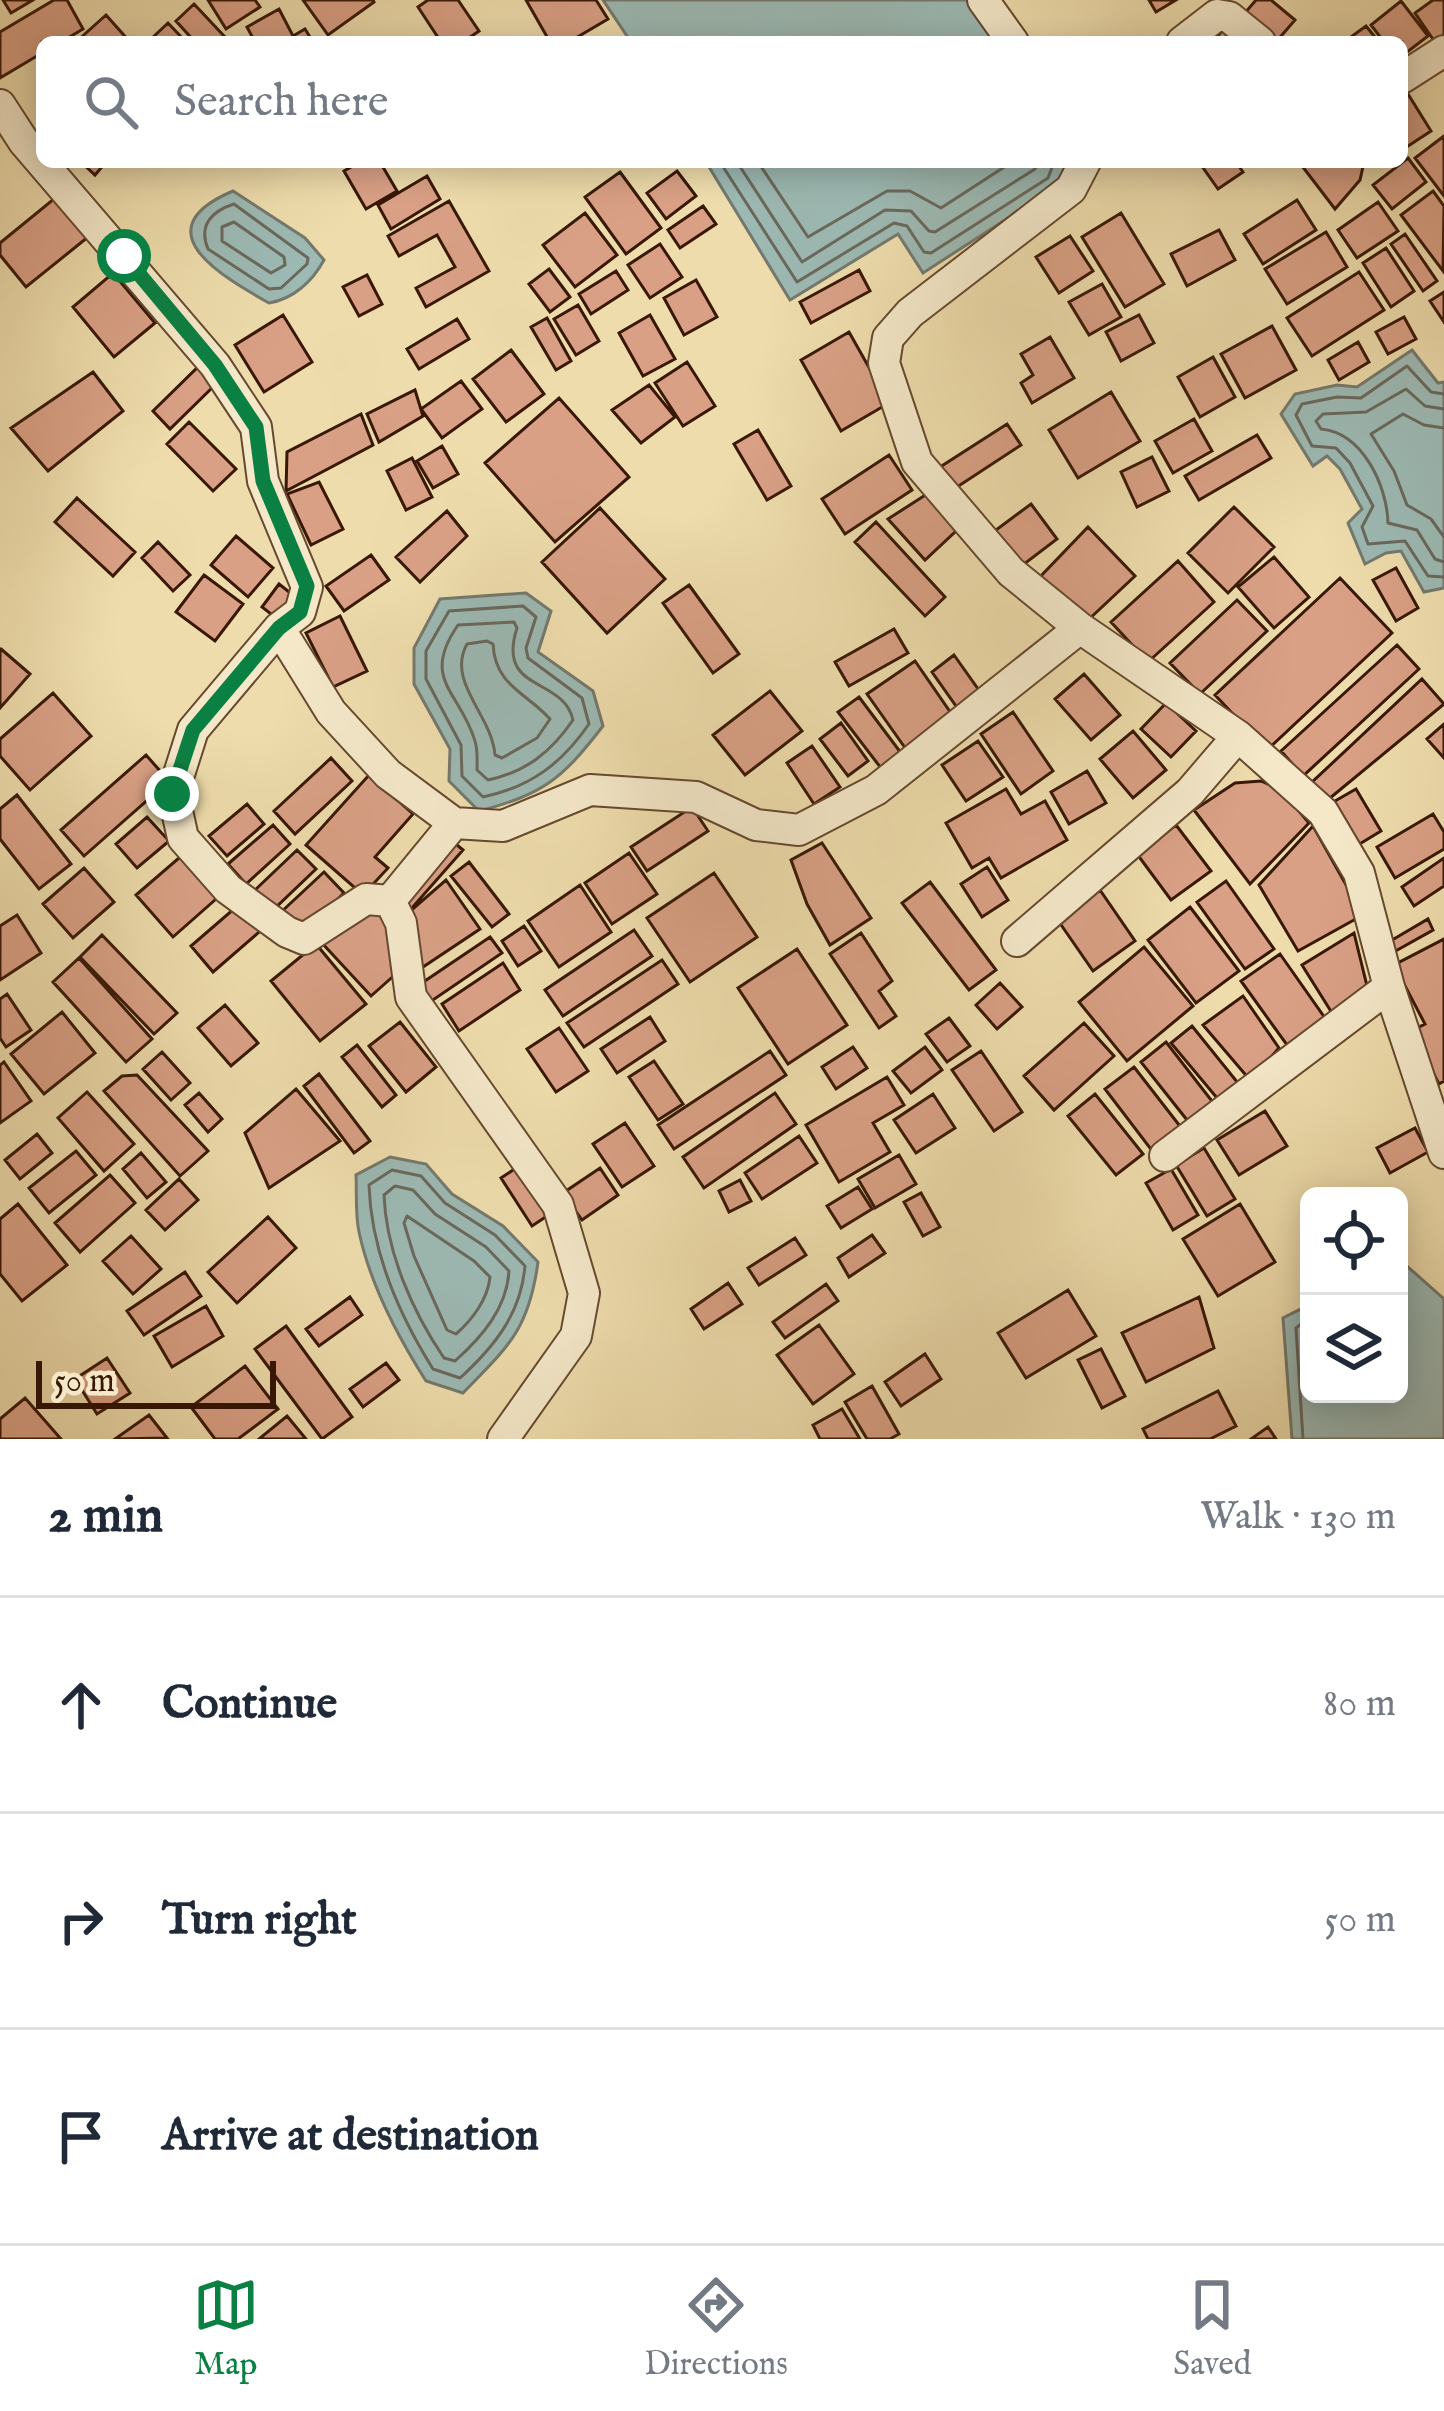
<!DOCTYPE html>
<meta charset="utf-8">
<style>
body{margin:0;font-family:"IM FELL English",serif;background:#f6f6f7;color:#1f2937}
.controls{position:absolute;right:36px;bottom:36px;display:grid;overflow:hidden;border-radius:18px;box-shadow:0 6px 30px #0003}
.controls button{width:108px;height:108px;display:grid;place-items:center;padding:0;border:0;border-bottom:3px solid #e0e1e3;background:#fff;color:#1f2937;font:60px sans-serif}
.scale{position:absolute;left:36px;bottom:30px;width:240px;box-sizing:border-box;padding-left:12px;border:6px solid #381805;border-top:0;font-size:33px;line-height:42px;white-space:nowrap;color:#381805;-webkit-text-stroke:9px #f4e8c9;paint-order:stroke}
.stop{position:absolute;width:36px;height:36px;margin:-27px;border:9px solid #0b8043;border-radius:50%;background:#fff}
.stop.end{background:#0b8043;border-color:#fff;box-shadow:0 3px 12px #0008}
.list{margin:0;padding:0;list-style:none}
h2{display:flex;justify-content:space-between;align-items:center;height:156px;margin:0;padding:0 48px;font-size:51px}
h2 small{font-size:39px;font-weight:400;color:#747a83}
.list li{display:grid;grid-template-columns:78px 1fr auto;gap:36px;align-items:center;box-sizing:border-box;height:216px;padding:0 48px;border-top:3px solid #e0e1e3}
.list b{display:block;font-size:45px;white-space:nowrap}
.list em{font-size:39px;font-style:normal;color:#747a83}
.icon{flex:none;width:66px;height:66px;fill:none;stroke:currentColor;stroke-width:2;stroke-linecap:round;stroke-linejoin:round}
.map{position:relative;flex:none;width:1444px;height:1439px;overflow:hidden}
.search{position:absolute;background:#fff;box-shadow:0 6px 30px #0003;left:36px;right:36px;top:36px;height:132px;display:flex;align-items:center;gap:30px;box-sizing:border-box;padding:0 42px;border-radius:18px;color:#747a83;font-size:45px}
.sheet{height:804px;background:#fff}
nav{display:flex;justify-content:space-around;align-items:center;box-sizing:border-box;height:168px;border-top:3px solid #e0e1e3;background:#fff;font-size:33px;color:#747a83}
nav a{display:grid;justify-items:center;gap:6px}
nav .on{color:#0b8043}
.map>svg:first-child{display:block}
</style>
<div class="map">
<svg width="1444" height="1439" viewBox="0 0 1444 1439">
<rect width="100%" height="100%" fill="#eedcac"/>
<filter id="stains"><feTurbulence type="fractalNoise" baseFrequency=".00167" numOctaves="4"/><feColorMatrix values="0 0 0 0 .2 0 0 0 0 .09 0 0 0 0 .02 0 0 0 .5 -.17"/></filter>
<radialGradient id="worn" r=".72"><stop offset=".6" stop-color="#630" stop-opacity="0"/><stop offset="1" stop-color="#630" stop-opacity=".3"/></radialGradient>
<path fill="#9cb9b3" stroke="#74796d" stroke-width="3" d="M603,0H971L1002,42H631Z
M706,162H1067L1059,185L923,273L898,234L790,300Z
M233,191L305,238L324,260C312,282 293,299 269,303C221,276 141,230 233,191Z
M1412,350L1438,383L1444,382V588L1424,592L1401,551L1386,553L1365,564L1348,523L1362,509L1340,469L1327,456L1313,466L1281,414L1295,394L1337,385L1357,387Z
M526,593L551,611L538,652L593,691L603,726C562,779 544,794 479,811L449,781L450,749L414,684V648L440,599Z
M390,1157L426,1164L452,1194L503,1226L538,1262C529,1329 509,1346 463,1393L426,1381C398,1337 370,1284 359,1232C355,1214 357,1193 356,1175Z
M1399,1259L1444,1299V1439H1292L1283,1318L1309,1305V1394H1399Z"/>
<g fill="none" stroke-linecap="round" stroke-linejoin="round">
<path stroke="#6a685c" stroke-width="3" d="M720,162L797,282L894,223L907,226L924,252L931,253L1048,178L1054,162
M737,162L802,262L885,210L911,211L929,231L935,232L1035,169L1038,162
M758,162L808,237L887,191H910L941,208L1012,162
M234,204L308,258L307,264L281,288L269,289L208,249C198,225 212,211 234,204Z
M234,222L284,257L285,265L271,273L222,241V227Z
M1444,394L1431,392L1407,366L1361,398L1337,397L1302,404L1296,415L1312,446L1336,448L1350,463L1373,506L1362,527L1368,544L1405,541L1428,576L1444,577
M1444,409L1425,406L1406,389L1366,412L1323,414L1316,421L1321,429C1363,433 1387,486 1388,523L1417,530L1435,559L1444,562
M1444,428L1424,425L1403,414L1371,434L1394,471L1407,505L1431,519L1444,537
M523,606L536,617L526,648L528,658L582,698L589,724C562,763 531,787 483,797L462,776L461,745L426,679V651L449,611Z
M514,622L517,628C496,693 563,676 573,720C551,752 526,772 488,780L477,770C477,761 478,750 475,741C460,691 420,680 458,625Z
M487,641L493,644C495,686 526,692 550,719L537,738L502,758L495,755C492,715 446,682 467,644Z
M392,1170L421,1176L445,1203L495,1235L525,1266C521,1314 494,1347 460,1378L433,1369C398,1313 371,1251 369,1185Z
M395,1186L413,1190L435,1214L486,1247L509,1271C507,1308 482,1337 455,1361L444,1358C412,1311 386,1251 384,1195Z
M407,1216L474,1261L490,1277C488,1299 472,1320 456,1334L447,1330L414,1256L404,1223Z
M1303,1439L1296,1328L1309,1318"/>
</g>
<path fill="#d9a085" stroke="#381805" stroke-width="3" d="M3,0H33L11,13Z
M54,0H67L83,29L61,42H42V53L0,78V32Z
M208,0H255L260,7L226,29Z
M303,0H373L374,2L328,35Z
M428,0H458L479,31L463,42H441L418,7Z
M526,0H596L608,19L569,42H550Z
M1149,0H1176L1156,12Z
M1256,0H1271L1295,20L1276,42H1263L1238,21Z
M1433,0H1444V40L1437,45L1415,13Z
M1401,1L1428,36L1402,56V42H1384L1371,25Z
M194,4L224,36L218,42H195L176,21Z
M279,9L293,36L305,29L313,42H255L247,27Z
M106,15L130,42H76Z
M168,23L186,42L150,40Z
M1366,26L1379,42H1344Z
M1224,29L1237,42H1212Z
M1403,86L1431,131L1402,150V87Z
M1444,136V196L1415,158Z
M1408,158L1426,182L1392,209L1373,185Z
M81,162H106L95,175Z
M360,162H380L397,191L366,209L344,171Z
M1199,162H1236L1243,172L1218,189Z
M1299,162H1364L1360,180L1335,209Z
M677,171L696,196L666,219L647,193Z
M620,172L661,228L626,254L585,197Z
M427,176L440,199L391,229L378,205Z
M1433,191L1444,206L1443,271L1401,215Z
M55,198L88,237L26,287L0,255V243Z
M1297,200L1316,230L1263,264L1244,234Z
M449,201L489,271L426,307L416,288L455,267L437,235L399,256L388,236Z
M1378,202L1398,231L1357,258L1338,230Z
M703,206L716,224L680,248L668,230Z
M585,213L617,255L575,287L543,245Z
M1121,213L1164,284L1125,307L1082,237Z
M1219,230L1235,260L1187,286L1171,254Z
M1326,232L1347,267L1287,304L1265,269Z
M1405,234L1437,281L1423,291L1391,244Z
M1070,236L1093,271L1059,293L1036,257Z
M660,244L682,277L650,298L628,265Z
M1386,248L1414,291L1391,307L1363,263Z
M549,269L570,297L550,312L529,284Z
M859,270L870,291L811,323L800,302Z
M616,271L628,290L591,314L579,294Z
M1359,272L1384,310L1312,356L1287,318Z
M113,273L155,323L114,357L73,307Z
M367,275L382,304L359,316L343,287Z
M696,280L717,317L684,335L664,298Z
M1102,284L1121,317L1089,335L1069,302Z
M1444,292V322L1430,301Z
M578,305L599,341L576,355L554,319Z
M283,315L312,362L264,392L235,345Z
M650,315L675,359L643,376L619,333Z
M1139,315L1154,343L1121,361L1106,332Z
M1404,317L1416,339L1388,354L1376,332Z
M547,318L571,361L556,370L531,327Z
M457,319L469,339L419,369L407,349Z
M1272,326L1296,370L1245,398L1221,354Z
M849,332L889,403L841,431L801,360Z
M1050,337L1074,378L1032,403L1021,383L1033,375L1021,354Z
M1358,342L1369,362L1339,380L1328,360Z
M511,350L544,394L506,422L473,379Z
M1213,357L1235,397L1200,417L1178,377Z
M687,362L715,406L683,426L655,383Z
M200,365L217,383L170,429L153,411Z
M93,372L123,411L48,471L11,428Z
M461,381L482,409L442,438L421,409Z
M649,385L675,417L641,443L612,410Z
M415,390L423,416L379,442L367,414Z
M1111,392L1140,441L1078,478L1049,430Z
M559,398L629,477L555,542L485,463Z
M361,414L373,445L286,491L287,452Z
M1194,419L1212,451L1173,473L1155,441Z
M189,422L236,469L213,491L167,444Z
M1007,424L1021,445L951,491L937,469Z
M758,430L791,486L767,500L734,444Z
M1257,435L1271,458L1199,500L1185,476Z
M442,446L458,474L433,488L417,461Z
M889,455L912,490L845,534L822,499Z
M1152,457L1169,491L1137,507L1121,472Z
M412,458L432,497L406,510L387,471Z
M319,482L343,529L311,545L287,494Z
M927,494L956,531L925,560L888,519Z
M77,498L135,552L113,576L55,522Z
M1031,504L1057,539L1015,571L988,536Z
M1234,507L1274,547L1228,593L1188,553Z
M600,508L665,579L607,633L542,562Z
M447,511L467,536L420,582L396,557Z
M876,522L945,597L925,616L855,542Z
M1088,527L1135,576L1086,622L1039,578Z
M236,536L273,568L248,597L211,565Z
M158,542L190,575L173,591L142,558Z
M371,555L389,580L344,611L326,586Z
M1274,557L1309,597L1274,628L1238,587Z
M1178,561L1214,602L1148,662L1111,622Z
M1396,568L1418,608L1396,621L1373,580Z
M204,575L243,604L215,641L176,612Z
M1340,578L1392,633L1267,750L1215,695Z
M279,584L298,599L280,621L262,607Z
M689,585L739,654L713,673L663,603Z
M1237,600L1267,631L1200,694L1170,663Z
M340,616L367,671L333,687L306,633Z
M894,629L908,653L849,686L835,662Z
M1397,645L1419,669L1303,776L1281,751Z
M1,649L30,674L0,708V650Z
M954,655L983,696L961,713L932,672Z
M915,661L955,719L908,752L867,694Z
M1084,674L1120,715L1091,740L1055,699Z
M1422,679L1444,704L1324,803L1310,784Z
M770,691L802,731L745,775L713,735Z
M53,693L91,736L30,790L0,756V739Z
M859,697L904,757L884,772L838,712Z
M1166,703L1196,731L1171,757L1141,729Z
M1013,712L1053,771L1021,794L981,734Z
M841,723L868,761L848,776L820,739Z
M1444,724V758L1427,739Z
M1133,731L1166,770L1133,798L1100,759Z
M978,741L1003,777L966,801L942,765Z
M812,746L840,787L814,804L787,763Z
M146,755L169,781L84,856L61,830Z
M331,758L352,781L295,834L274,811Z
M1087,771L1106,803L1069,824L1051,792Z
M369,775L413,814L375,857L388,868L363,895L306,845Z
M1261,781L1281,790L1309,823L1250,884L1194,810L1235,783Z
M1006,789L1021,814L1045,801L1067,840L1001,878L989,858L972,868L946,823Z
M1356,789L1381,831L1353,848L1328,805Z
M17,795L71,864L39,889L0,839V809Z
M247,804L264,824L227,856L209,836Z
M692,807L708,831L647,871L631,847Z
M1433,814L1444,832V849L1395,878L1377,847Z
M147,817L169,841L137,868L116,844Z
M273,825L290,844L246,884L228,864Z
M1176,825L1211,871L1171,900L1137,854Z
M1313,826L1363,915L1298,951L1259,885Z
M445,835L463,850L411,909L397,898Z
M822,843L871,918L830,945L807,904L791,860Z
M297,850L316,869L273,910L255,890Z
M187,851L224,892L173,937L136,895Z
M629,853L657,894L612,924L585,883Z
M1444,858V886L1414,906L1402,887Z
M469,862L509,914L492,927L451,876Z
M987,867L1008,900L982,917L961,884Z
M84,868L114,902L73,938L43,904Z
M324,872L344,893L304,932L279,914Z
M714,873L757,937L690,982L647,918Z
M446,880L480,929L420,969L408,913Z
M1226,881L1274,949L1245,969L1197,902Z
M930,882L996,970L969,990L902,903Z
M580,885L611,932L559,967L528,921Z
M1100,890L1135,941L1093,971L1057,919Z
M243,901L266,926L213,972L191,946Z
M371,905L393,915L398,972L371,996L321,942Z
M1190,907L1239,971L1196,1003L1148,940Z
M17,915L41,953L0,980V926Z
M1428,919L1433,930L1392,953L1387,943Z
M524,926L541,951L518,966L502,941Z
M634,930L652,956L563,1016L545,990Z
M861,933L892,981L879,991L896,1016L879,1028L830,954Z
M1354,933L1368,990L1332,1013L1302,965Z
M102,935L177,1013L154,1034L80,957Z
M490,937L502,953L430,1002L419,985Z
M1444,939V1081L1439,1084L1411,1031L1425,1024L1394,965Z
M316,944L366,1004L320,1041L271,981Z
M1144,947L1193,1006L1127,1061L1079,1002Z
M797,949L847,1025L788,1064L738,988Z
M1280,954L1325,1018L1287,1045L1241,981Z
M79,958L152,1039L126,1062L53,982Z
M662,960L678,984L584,1047L567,1023Z
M503,963L520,990L459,1031L442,1004Z
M1000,983L1022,1007L997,1029L976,1005Z
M7,994L31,1030L6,1047L0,1038V999Z
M1243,996L1279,1048L1250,1080L1203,1025Z
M225,1005L258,1043L231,1066L198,1028Z
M62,1012L95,1053L44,1094L11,1054Z
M650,1017L665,1041L617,1073L601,1049Z
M949,1018L970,1046L947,1062L926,1034Z
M400,1022L436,1067L406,1092L369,1046Z
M1084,1023L1114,1056L1054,1110L1024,1076Z
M1192,1026L1242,1088L1222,1104L1171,1043Z
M559,1028L588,1071L556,1092L527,1049Z
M1166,1042L1215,1105L1191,1125L1141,1062Z
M357,1045L396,1095L382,1107L342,1057Z
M853,1047L867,1068L836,1089L822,1067Z
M925,1047L942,1070L911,1093L893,1071Z
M770,1051L786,1075L674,1149L658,1125Z
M981,1051L1022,1112L994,1131L952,1070Z
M162,1052L190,1083L171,1100L143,1069Z
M654,1061L683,1104L658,1120L629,1077Z
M4,1062L31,1101L0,1123V1065Z
M1134,1067L1183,1130L1153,1152L1105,1089Z
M319,1074L370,1141L354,1153L304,1086Z
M137,1075L208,1151L180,1176L104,1091L122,1076Z
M887,1077L904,1105L873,1123L890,1152L839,1182L806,1125Z
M296,1089L340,1141L269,1188L245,1133Z
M87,1092L134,1144L104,1171L58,1118Z
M199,1093L222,1119L208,1132L185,1105Z
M775,1093L796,1124L704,1188L683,1157Z
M933,1094L955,1128L916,1153L894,1120Z
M1095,1094L1143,1154L1116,1175L1068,1116Z
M1265,1111L1287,1146L1239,1175L1217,1140Z
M625,1123L654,1166L622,1187L593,1144Z
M1415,1128L1428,1152L1390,1173L1377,1148Z
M37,1134L52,1153L20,1179L5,1160Z
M799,1136L817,1163L762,1199L745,1173Z
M1204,1148L1235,1199L1207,1216L1176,1165Z
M76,1151L96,1175L49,1213L29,1188Z
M141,1153L166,1182L147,1198L123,1169Z
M899,1155L916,1184L875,1208L858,1179Z
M516,1168L547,1216L532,1226L501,1178Z
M600,1168L618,1195L582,1220L563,1193Z
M1171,1169L1198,1215L1173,1230L1146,1183Z
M110,1175L135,1203L80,1252L55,1223Z
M179,1179L198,1200L165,1230L146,1210Z
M740,1180L751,1201L729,1212L719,1191Z
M858,1187L872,1209L841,1228L827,1206Z
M921,1193L940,1227L923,1236L904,1202Z
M18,1204L67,1265L22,1301L0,1274V1219Z
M1240,1204L1275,1262L1218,1296L1183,1239Z
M268,1217L296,1248L237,1303L208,1272Z
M872,1235L885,1253L849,1277L838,1258Z
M131,1236L161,1269L133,1294L103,1261Z
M795,1238L806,1255L759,1285L748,1268Z
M185,1272L201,1296L144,1335L127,1311Z
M728,1283L742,1304L704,1329L691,1309Z
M826,1284L838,1301L785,1338L773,1322Z
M1068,1290L1096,1336L1026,1378L998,1333Z
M350,1297L362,1315L319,1346L306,1329Z
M1199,1297L1214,1348L1146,1382L1122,1333Z
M206,1306L223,1336L172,1367L154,1336Z
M819,1325L854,1374L813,1404L777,1355Z
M286,1326L352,1417L322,1439L255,1349Z
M1101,1349L1125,1396L1102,1408L1078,1360Z
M925,1354L941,1379L901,1406L885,1382Z
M107,1358L130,1393L97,1414L75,1379Z
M386,1363L399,1380L363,1407L350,1389Z
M245,1366L278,1409L238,1439H215L191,1407Z
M872,1386L899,1434L890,1439H867L845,1402Z
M1218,1391L1236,1426L1210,1439H1148L1143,1429Z
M25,1398L61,1439H0V1419Z
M842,1409L860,1439H820L813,1425Z
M149,1415L167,1438L115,1439Z
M287,1416L306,1439H259Z
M1268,1427L1276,1439H1251Z"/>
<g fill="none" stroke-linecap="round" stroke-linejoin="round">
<defs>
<path id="minor" d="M983,0L1013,42
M1182,42L1217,15L1229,17L1260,42
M1402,78L1444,51
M0,105L24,142L215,365L256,427L263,481L307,587L300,612L279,628L193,730L173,793L183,838L228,889L287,932L304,939L366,899L390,901
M1085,162L1071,189L910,313L888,338L884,363L917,462L1011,572L1080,628L1238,736L1323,812L1359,873L1389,987L1444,1153
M279,628L331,712L388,774L454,823L503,826L590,790L696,797L756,825L799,830L876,790L1080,628
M390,901L401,923L411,997L558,1205L584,1293L576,1336L503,1439
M390,901L454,823
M1017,941L1190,792L1238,736
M1165,1156L1389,987"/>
</defs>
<use href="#minor" stroke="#66492f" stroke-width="34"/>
<use href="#minor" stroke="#f4e8c9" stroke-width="30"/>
</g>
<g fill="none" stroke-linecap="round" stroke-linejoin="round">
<path stroke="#0b8043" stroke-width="15" d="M124,256L215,365L256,427L263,481L307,586L300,612L279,628L193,730L172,794"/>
</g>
<rect width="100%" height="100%" filter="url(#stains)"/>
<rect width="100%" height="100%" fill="url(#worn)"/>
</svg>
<div class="controls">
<button><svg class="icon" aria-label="locate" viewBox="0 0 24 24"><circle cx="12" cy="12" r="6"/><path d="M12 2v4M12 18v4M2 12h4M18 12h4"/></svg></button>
<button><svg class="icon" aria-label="layers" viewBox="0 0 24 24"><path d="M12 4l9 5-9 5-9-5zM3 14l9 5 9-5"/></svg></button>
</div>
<div class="scale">50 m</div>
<div class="stop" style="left:124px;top:256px"></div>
<div class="stop end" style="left:172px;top:794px"></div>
<div class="search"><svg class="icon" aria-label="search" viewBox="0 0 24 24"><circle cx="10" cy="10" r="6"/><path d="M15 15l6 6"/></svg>Search here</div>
</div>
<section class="sheet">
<h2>2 min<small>Walk · 130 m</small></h2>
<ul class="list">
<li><svg class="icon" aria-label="ahead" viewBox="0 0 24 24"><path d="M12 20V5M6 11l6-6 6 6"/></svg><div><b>Continue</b></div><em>80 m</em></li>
<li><svg class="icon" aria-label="right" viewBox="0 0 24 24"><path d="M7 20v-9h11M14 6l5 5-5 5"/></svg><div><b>Turn right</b></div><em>50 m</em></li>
<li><svg class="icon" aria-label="arrive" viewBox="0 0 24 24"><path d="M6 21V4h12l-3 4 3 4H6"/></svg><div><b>Arrive at destination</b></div></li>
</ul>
</section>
<nav>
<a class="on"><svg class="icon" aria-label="map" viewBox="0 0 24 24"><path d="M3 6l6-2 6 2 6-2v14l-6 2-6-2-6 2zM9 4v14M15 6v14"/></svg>Map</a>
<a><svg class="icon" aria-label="directions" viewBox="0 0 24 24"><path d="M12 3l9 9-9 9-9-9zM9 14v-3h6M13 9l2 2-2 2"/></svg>Directions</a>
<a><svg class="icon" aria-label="saved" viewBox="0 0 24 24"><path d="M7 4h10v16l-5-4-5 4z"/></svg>Saved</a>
</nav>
